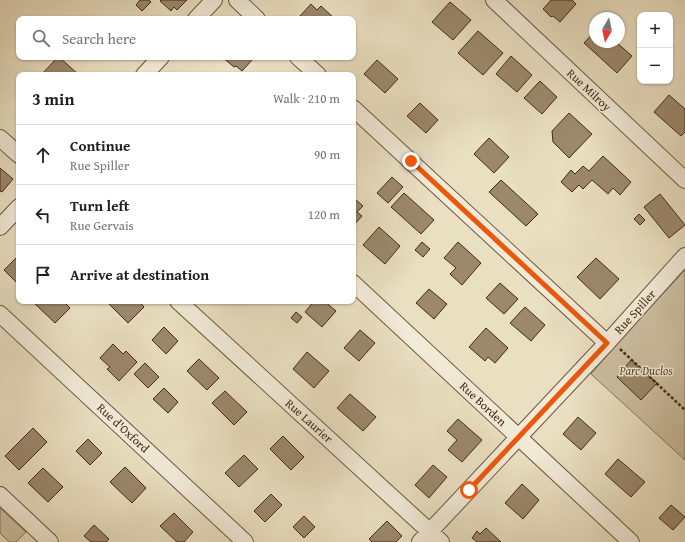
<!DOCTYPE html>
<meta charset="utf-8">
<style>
body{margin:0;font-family:"Gentium Book Plus",serif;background:#f6f6f6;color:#202124}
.controls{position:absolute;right:12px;top:12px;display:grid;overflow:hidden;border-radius:8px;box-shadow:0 1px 3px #0004}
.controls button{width:36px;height:36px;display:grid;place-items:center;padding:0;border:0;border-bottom:1px solid #e0e0e0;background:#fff;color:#202124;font:20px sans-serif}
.compass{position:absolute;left:589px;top:12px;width:36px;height:36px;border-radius:50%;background:#fff;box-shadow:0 1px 3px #0004;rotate:189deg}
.stop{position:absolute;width:12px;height:12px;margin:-9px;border:3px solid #ea580c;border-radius:50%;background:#fff}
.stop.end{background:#ea580c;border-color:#fff;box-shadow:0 1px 4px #0008}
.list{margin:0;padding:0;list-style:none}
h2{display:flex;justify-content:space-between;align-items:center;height:52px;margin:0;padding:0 16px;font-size:17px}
h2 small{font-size:13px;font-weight:400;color:#757577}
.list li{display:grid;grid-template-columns:26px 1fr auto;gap:12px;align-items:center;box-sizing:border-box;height:60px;padding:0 16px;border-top:1px solid #e0e0e0}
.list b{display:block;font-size:15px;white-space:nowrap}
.list p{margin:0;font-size:13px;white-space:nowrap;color:#757577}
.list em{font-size:13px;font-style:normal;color:#757577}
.icon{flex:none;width:22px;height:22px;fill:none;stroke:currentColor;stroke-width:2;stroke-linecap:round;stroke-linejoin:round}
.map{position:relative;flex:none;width:685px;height:542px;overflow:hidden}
.search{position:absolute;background:#fff;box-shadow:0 1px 3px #0004;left:16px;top:16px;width:340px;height:44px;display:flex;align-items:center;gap:10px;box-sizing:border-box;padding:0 14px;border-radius:8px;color:#757577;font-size:15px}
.panel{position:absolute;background:#fff;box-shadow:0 1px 3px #0004;left:16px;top:72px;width:340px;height:232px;border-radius:8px}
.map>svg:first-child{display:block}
</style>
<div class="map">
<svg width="685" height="542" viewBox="0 0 685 542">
<rect width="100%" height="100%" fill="#e9dfc1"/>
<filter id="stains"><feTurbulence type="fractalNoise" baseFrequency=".005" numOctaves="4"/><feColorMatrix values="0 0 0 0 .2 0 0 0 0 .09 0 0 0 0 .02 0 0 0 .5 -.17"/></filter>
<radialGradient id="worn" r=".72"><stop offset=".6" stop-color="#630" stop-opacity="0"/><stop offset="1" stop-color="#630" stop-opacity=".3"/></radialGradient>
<path fill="#cdc0a3" stroke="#8a745a" d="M685,270V460L591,374L618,343V342Z
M0,508L26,532L16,542H9L0,533Z"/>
<path fill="#9b886d" stroke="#462912" d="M140,0H149L151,2L142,11L136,5Z
M161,0H187L177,10L174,7L171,11L160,1Z
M551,0H572L576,4L560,22L553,16L551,17L543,9Z
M450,2L471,20L453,40L432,22Z
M311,4L317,10L321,6L335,19H303L300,16Z
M478,31L503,53L483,75L458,53Z
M595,31V42H616L632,56L617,73L584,43Z
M511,56L532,75L517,92L496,74Z
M58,57H59L79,75H41Z
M222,57H250L253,59L242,71L236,66L234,67Z
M377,60L398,79L385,93L364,74Z
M540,81L557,97L542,114L524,98Z
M669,95L685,109V132L681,136L654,112Z
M420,103L438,120L426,133L407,116Z
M569,113L592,134L569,158L553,142L552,131Z
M489,138L509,157L494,173L474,154Z
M603,156L631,182L620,195L613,188L608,194L592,180L583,189L579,185L572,192L561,182L571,170L575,174L583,166L589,171Z
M0,168L13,179L2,192L0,191Z
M392,177L403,187L388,203L377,193Z
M501,180L538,214L526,226L489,192Z
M404,193L434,220L421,234L391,207Z
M660,194L685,225L669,238L644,207Z
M355,199L363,206L357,212L362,216L353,226V202Z
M639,214L645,220L640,225L634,219Z
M379,227L400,246L385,264L363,245Z
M422,242L430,249L423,257L415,250Z
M458,242L481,263L462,285L450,274L456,268L444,258Z
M19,255V285L4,270Z
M596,258L619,279L600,299L577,277Z
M500,283L518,299L504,314L486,298Z
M429,289L447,304L434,319L416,303Z
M36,301H63L70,308L55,323L34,303Z
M106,301H139L144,307L128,323Z
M314,301H324L336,311L322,327L305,312Z
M525,307L545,325L531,341L510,323Z
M296,312L302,317L297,323L291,318Z
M164,327L178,341L166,354L152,340Z
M486,328L508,348L495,363L488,357L485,361L469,347Z
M360,330L375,343L359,361L344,348Z
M113,344L123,354L126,351L137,362L119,381L107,369L110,367L100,358Z
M307,352L329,371L314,388L293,369Z
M199,359L219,378L207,390L187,371Z
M631,360L657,383L641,400L617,377Z
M145,363L159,377L148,388L134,374Z
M164,388L178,402L168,413L153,399Z
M225,391L247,412L234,425L212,403Z
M350,394L376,417L363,431L337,408Z
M578,417L596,433L581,450L563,434Z
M458,419L482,440L462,462L448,450L457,440L447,431Z
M33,428L47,442L19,470L5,456Z
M283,436L304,457L291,470L270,449Z
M88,439L102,453L90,465L76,451Z
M244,455L258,469L239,487L225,473Z
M618,459L645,482L631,497L605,474Z
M433,465L447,477L429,498L415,485Z
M125,467L146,488L132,503L110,482Z
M43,468L63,487L48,502L28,483Z
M522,484L539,500L523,519L505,503Z
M271,494L282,505L265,522L254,511Z
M671,505L685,517L673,530L659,518Z
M174,513L193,532L184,542H177L160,526Z
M304,516L315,527L304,538L293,527Z
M387,521L402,536L396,542H372L369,539Z
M94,525L109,539L106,542H91L84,536Z
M486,528L501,542H477L472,538L477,531L480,534Z"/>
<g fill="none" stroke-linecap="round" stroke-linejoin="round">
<defs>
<path id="minor" d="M237,0L257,19
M494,0L685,180
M196,19L214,0
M298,57L318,75
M144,75L161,57
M353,108L607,343
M0,138L19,155
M0,227L19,207
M353,283L631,542
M178,301L441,542
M0,314L245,542
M0,495L50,542
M420,542L607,343L685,256"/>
</defs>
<use href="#minor" stroke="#6f563e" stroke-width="18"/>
<path stroke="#462912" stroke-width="2.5" stroke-dasharray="3 2" stroke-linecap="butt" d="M620,349L685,410"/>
<use href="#minor" stroke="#f1ead7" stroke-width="16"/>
</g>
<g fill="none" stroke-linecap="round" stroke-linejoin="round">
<path stroke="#ea580c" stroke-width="5" d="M411,161L607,343L469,490"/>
</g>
<g text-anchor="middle" stroke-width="3" stroke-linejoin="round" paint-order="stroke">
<g font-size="12" fill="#462912" stroke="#f1ead7">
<text transform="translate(589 90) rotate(43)" y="4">Rue Milroy</text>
<text transform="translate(635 312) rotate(-48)" y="4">Rue Spiller</text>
<text transform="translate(483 404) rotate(43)" y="4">Rue Borden</text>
<text transform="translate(309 421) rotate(42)" y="4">Rue Laurier</text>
<text transform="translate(123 428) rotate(43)" y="4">Rue d'Oxford</text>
</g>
<g font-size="12" font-style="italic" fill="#61472f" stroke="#f1ead7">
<text x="646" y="375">Parc Duclos</text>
</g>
</g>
<rect width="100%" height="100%" filter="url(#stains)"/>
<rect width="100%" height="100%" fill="url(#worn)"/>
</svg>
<div class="controls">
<button>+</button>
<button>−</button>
</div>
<svg class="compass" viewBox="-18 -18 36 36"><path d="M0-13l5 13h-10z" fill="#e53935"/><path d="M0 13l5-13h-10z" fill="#757577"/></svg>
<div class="stop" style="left:469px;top:490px"></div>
<div class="stop end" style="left:411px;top:161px"></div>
<div class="search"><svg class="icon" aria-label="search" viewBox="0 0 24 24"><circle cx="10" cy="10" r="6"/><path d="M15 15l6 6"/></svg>Search here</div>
<section class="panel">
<h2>3 min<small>Walk · 210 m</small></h2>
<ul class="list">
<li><svg class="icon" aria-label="ahead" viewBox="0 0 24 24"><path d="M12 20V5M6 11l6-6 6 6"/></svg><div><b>Continue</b><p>Rue Spiller</p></div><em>90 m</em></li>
<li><svg class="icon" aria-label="left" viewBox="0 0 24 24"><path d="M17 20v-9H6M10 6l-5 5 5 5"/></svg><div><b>Turn left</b><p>Rue Gervais</p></div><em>120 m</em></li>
<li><svg class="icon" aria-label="arrive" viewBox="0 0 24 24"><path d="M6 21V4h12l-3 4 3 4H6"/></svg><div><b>Arrive at destination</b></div></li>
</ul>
</section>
</div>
